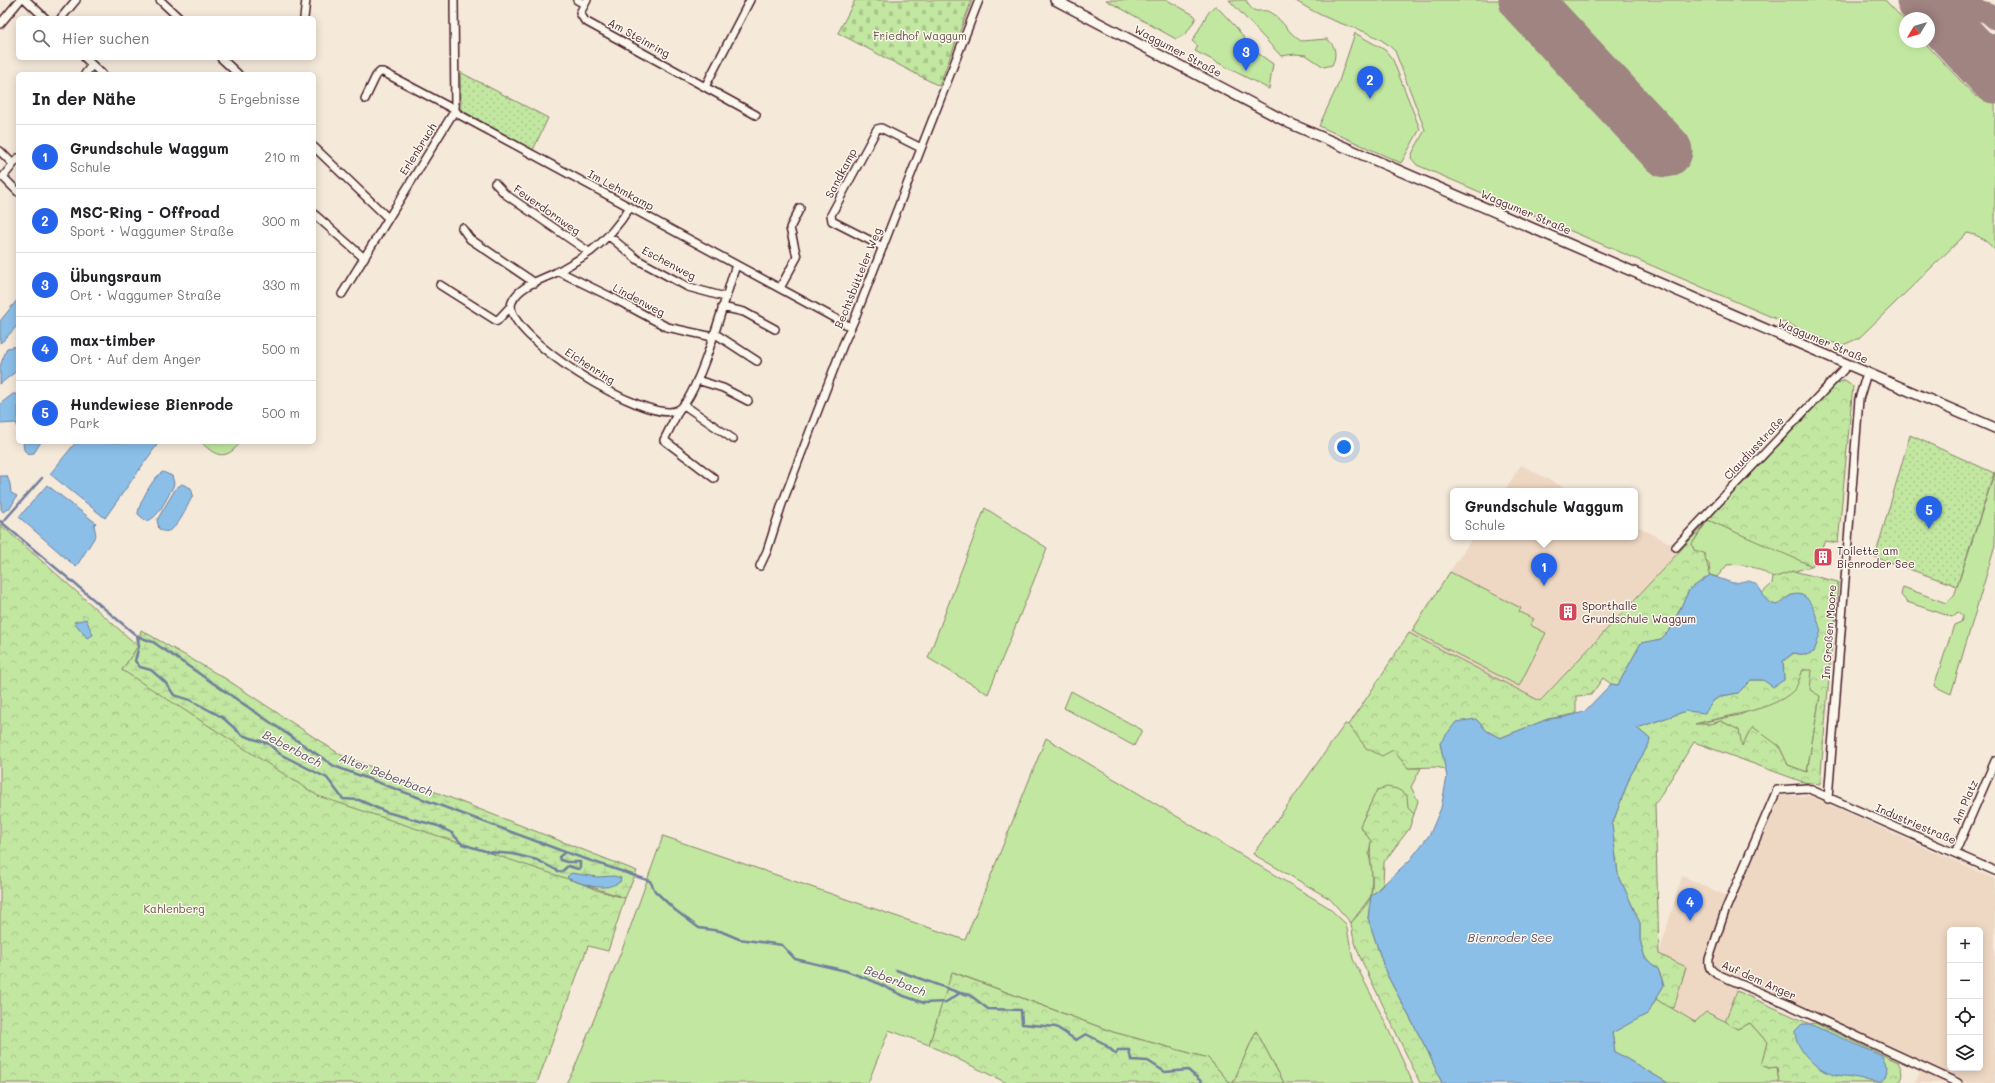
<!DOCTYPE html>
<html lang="de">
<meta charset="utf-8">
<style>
body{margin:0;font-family:Mali,sans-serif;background:#f6f6f6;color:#202124}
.controls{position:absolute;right:12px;bottom:12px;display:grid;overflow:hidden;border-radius:6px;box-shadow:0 2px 10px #0003}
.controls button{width:36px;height:36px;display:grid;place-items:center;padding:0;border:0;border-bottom:1px solid #e0e0e0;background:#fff;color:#202124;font:20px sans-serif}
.compass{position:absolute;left:1899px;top:12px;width:36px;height:36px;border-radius:50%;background:#fff;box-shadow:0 2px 10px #0003;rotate:232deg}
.you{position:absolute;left:1344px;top:447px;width:14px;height:14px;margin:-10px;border:3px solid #fff;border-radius:50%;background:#1a73e8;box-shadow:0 0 0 6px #1a73e833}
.badge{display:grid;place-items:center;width:26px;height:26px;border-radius:50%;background:#2563eb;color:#fff;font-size:13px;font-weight:700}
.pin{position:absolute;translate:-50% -33px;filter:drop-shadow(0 1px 2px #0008)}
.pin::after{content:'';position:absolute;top:21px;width:14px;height:12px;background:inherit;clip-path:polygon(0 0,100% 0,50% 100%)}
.popup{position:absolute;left:1450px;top:488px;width:188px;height:52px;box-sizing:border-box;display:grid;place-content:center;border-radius:6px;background:#fff;filter:drop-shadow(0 1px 3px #0005);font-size:13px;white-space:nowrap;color:#757577}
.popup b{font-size:15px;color:#202124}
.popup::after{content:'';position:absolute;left:50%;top:100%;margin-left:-8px;border:8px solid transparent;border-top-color:#fff}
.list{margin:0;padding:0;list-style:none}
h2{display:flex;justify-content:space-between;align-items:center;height:52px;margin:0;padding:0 16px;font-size:17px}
h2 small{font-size:13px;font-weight:400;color:#757577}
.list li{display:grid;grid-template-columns:26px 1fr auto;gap:12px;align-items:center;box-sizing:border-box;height:64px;padding:0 16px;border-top:1px solid #e0e0e0}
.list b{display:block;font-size:15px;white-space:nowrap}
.list p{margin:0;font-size:13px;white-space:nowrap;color:#757577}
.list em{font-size:13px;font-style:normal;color:#757577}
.icon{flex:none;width:22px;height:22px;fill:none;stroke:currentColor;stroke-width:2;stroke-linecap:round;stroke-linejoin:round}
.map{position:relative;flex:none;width:1995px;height:1083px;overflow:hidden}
.search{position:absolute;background:#fff;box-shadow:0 2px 10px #0003;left:16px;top:16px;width:300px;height:44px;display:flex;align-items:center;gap:10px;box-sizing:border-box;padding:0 14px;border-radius:6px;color:#757577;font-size:15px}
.panel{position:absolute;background:#fff;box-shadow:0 2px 10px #0003;left:16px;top:72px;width:300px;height:372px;border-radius:6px}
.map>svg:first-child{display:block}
</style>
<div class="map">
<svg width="1995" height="1083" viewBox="0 0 1995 1083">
<defs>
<pattern id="forest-crowns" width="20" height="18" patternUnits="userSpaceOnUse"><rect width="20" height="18" fill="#c2e7a1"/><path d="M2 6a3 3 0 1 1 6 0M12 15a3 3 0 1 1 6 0" fill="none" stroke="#a8c68b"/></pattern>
<pattern id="wetland-marsh" width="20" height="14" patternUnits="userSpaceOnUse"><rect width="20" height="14" fill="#c2e7a1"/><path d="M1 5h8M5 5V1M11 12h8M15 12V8" fill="none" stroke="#a8c68b"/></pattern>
<pattern id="cemetery-stones" width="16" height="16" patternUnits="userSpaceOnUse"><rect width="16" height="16" fill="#c2e7a1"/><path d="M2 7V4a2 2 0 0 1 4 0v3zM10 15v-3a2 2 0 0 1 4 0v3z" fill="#a8c68b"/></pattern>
<pattern id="park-dots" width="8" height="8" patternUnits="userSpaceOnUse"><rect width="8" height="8" fill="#c2e7a1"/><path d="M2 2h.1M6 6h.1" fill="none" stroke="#a8c68b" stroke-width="1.8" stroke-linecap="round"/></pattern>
</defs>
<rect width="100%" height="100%" fill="#f5e9da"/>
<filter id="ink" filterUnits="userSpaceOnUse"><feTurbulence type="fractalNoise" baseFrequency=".025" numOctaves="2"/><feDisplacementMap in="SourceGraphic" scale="8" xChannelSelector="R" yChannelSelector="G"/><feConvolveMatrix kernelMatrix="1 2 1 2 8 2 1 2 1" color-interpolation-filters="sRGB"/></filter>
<g filter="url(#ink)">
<path fill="#eed8c4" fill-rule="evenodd" d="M1521,465L1570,491H1504Z
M1635,525L1681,549L1539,701L1409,633L1473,537H1635Z
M1780,795L1811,796L1995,879V1083H1915L1924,1063L1741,980L1725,1021L1706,1012L1695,1022L1678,1013L1674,1008L1686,967L1659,954L1682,876L1734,899ZM1950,930H1980V1068H1950Z"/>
<path fill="#c2e7a1" stroke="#868366" d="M1106,0H1167L1194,15L1196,18L1186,34L1176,39Z
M1229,0H1246C1255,19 1261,6 1271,13C1283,20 1289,34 1301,41L1327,39C1336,45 1337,56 1332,65L1324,67L1306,55L1295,54L1281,56Z
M1294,0H1885L1905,21V42H1924L1976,97L1995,81V250C1986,241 1980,235 1967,233L1859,338L1843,345L1830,342L1417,165L1411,158L1413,152L1425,130L1395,51C1378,33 1354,29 1332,20C1319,15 1306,7 1294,0Z
M1216,6L1236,27L1252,49L1273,64L1269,89L1195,51L1198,46L1192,41C1198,34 1209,6 1216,6Z
M1355,33L1385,50L1393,60L1420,129L1401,163L1319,126L1337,87Z
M201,442H241C226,460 217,458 201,442Z
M1995,472V546L1951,694L1934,686L1954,625L1961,622L1963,616L1958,612L1952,617L1907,602L1901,595L1903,587L1946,603L1954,596Z
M985,508L1047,548L988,694L928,658Z
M1708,520L1809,563L1812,566L1773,578C1758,567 1745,563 1727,565L1717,577L1710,575L1709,564L1694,550L1692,544Z
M1450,572L1521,608L1519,612L1534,619L1530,625L1546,633L1519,686L1412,631Z
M1812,669L1820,696L1807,772L1788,765L1779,746L1749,732L1742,747L1738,730L1721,721L1711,724H1693L1740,715L1794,690L1803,670Z
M1071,691L1142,730L1134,746L1064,708Z
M1345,724L1349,725L1358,736L1393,749L1408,768H1421L1411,787L1418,801L1414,814L1408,808L1377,790L1360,826L1371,841L1369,854L1372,871L1371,896L1351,923L1330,899L1253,854Z
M1046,738L1328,907L1346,924L1353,959L1385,1022L1413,1083H1284L1256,1031L1233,1083H1230L1208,1058L1113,1032L953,972L929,1045L889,1030L868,1083H566L574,1069L625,942L663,836L965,940Z
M1656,999L1695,1022L1706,1012L1729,1023L1737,1029L1750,1023L1767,1042V1049L1763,1056L1768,1068L1777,1067L1779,1083H1668L1615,1052L1612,1032L1647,1014Z"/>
<path fill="url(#forest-crowns)" stroke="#868366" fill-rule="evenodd" d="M1845,380L1853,386L1838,543L1825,541L1812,566L1708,520L1831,386Z
M0,524L138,646L122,670L596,890L625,898L608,951L588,946L537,1083H0Z
M1704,525L1692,544L1694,550L1704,553L1710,575L1689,590L1670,630L1661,639L1641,643L1618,685L1611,684L1603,678L1591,695L1576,696V714L1548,719L1500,738L1487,731L1476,719L1440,743L1446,769L1435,767L1408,768L1393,750L1382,756L1366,748L1349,725L1409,633L1540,701Z
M1793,571L1838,582L1835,625L1830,631L1829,641L1832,642L1820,784L1803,782L1694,742L1655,804L1659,954L1686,967L1674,1008L1668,1007L1656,999L1664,985L1658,969L1645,958L1640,940V923L1618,874L1612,825L1630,776L1649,744L1650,739L1637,728L1686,711L1705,712L1714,700L1722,696L1738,693L1751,680H1784L1783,661L1794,653L1806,655L1802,595H1791L1778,605C1769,604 1766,602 1762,593L1772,584L1773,578ZM1803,670H1812L1810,690L1820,696L1807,772L1788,765L1779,746L1753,727L1749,732L1742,746L1739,730L1721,721L1711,724H1695C1722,716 1774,711 1794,690C1798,686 1800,676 1803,670Z
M1387,787L1397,789L1407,795L1408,808L1414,814L1409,829L1384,862L1383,884L1371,896L1368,918L1386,973L1427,1050L1442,1083H1420L1360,957L1353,936L1351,923C1356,917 1370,902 1371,895C1375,877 1368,859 1371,841L1360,826L1377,790Z
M952,972L1113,1032L1208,1058L1230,1083H1007L929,1045Z
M1737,991L1810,1024L1815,1023L1898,1062C1902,1070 1904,1076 1898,1083H1779L1777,1067L1768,1068L1761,1065L1767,1042L1750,1023L1737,1029L1725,1021Z
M1256,1031L1284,1083H1233Z"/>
<path fill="url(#wetland-marsh)" stroke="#868366" d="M141,630L226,679L341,755L637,871L625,898L318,796L122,670L138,646Z"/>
<path fill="url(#cemetery-stones)" stroke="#868366" d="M855,0H972L939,86L838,33Z"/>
<path fill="url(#park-dots)" stroke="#868366" d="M460,72L548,118L533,150L461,110Z
M1910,435L1994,473L1957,586L1875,557Z"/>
<path fill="#8bbfe8" stroke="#717f9c" d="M18,299V325L4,340L0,343V321Z
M18,346V370L0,384V366L7,348Z
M13,394H18V427L16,423L0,424V404Z
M23,442H41L34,453L28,454L24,450Z
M76,442H159L105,518L50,474Z
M163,472L172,476L174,483L173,487C167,497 158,520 146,521L138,514C138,505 154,475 163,472Z
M0,476H7L10,484L11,493L17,496L11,507L3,512L1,509Z
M182,484L191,488L193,495L191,499C185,510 174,540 159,529L157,520L176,488Z
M47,485L96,523L94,525L96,535L76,567L19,517Z
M1710,575C1716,577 1728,582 1733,583C1741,583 1744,579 1752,582C1766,589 1760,603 1778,605C1782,602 1787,597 1792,595C1811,589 1816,617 1821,631L1814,652L1806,655L1793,653L1783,661L1784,680L1773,687L1763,680H1751L1738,693L1722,696L1714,700L1705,713L1686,711L1637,728L1650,739L1649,744L1630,776L1612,825L1618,874L1640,923V940L1645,958L1658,969L1664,985L1647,1014L1612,1033L1615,1052L1668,1083H1442L1427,1050L1386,973L1368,918L1371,896L1410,860L1430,834L1441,808L1447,777L1440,743L1456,722L1476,719L1487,731L1500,738L1548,719L1565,717L1584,712L1611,684L1618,685L1641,643L1661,639L1670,630L1689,590Z
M86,619L93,635L87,638L74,622Z
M571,873L597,877L614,876L621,878L620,882C603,892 586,885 569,879L567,877Z
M1802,1024H1810L1882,1056L1888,1070L1886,1077L1882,1082C1873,1083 1867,1080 1858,1078C1848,1076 1837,1076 1828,1073C1813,1067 1795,1047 1795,1031Z"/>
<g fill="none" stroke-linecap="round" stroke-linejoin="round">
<path stroke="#717f9c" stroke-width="2.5" d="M0,521L137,636L139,646L135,661L140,667L151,670L166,683L174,695L190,700L222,717L242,735L269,744L280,754L327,778L343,799L359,800L386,812L438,826L452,833L462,844L475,848L489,852L513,854L537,860L558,871L561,872L568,866L578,869L580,868V862H567L560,860L559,857L565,852
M2,523L42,478
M137,636L153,642L334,766L565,852L650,881L655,891L675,910L699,928L720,931L739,939L782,945L795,959L846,971L873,981L904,996L924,1003L946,1002L960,993L970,995L988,1009L1021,1010L1022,1024L1056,1027L1076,1040L1086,1034L1103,1043L1116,1054L1118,1050H1129L1131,1060L1148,1061L1165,1072L1188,1070L1203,1083
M896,970L960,993"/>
<path stroke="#a08482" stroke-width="21" d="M1946,0L1988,13L1995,19
M1966,46C1975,54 1987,54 1995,44"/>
<path stroke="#a08482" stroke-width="53" d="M1525,0L1666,151
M1923,0L1995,77"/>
<defs>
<path id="minor" d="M26,0L45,18
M160,0L179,18
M577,0L584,4
M587,0L580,13L585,21L756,115
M61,18L76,0
M304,18L306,0
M0,24L20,0
M85,58L102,74
M221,58L238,74
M85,74L92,65
M705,87L750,0
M365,99L376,76L380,72H383L455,110L458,114L851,327
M314,147L388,218
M0,151L13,164
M18,158L3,177L18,192
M495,183L505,194L589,252
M630,207C619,225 607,239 590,252C580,259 569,265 559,271C544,279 519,285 512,302C499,333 648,426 678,410C698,400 727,291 736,265
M314,214L364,258
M462,228L470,239L535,283
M609,236L638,260L688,287L725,297
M883,247L832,221L831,215L877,129L881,128L921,148
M558,271L615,299L667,327L713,337
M440,285L497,321L510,307
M780,288L797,257L790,228L800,208
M342,294L455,110L454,0
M722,307L744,312L775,329
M714,333L757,361
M697,380L723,388L748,401
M684,405L733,439
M679,410L664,440L714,478
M1676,547L1848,365
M760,566L767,551L782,504L843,345L855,318L979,0
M1828,799L1859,399L1867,373
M1955,853L1995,761
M1958,1083L1787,1004L1717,974C1710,970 1708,967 1709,959L1725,911L1777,790L1807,788L1995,871"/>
<path id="tertiary" d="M1055,0L1289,123L1995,428"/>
</defs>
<use href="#minor" stroke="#4a1f2b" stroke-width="10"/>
<use href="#tertiary" stroke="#4a1f2b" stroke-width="12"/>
<use href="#minor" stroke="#fbf7ec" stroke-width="7"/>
<use href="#tertiary" stroke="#fbf7ec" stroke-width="9"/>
</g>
</g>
<defs>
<symbol id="building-square" viewBox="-11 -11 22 22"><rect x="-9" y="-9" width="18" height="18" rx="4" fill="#d1495b" stroke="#fbf7ec"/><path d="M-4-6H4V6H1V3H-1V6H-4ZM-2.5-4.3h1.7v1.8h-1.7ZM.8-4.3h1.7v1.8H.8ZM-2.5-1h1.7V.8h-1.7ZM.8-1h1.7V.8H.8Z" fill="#fff"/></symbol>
</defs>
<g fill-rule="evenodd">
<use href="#building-square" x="1812" y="546" width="22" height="22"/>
<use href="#building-square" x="1557" y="601" width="22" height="22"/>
</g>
<g text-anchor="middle" stroke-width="3" stroke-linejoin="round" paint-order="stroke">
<g font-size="11" fill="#685148" stroke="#fbf7ec">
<text x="920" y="40">Friedhof Waggum</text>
<text x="174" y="913">Kahlenberg</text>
</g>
<g font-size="11" fill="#4a1f2b" stroke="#fbf7ec">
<text transform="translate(639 38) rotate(29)" y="4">Am Steinring</text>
<text transform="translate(1178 51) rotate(28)" y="4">Waggumer Straße</text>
<text transform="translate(418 149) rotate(-58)" y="4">Erlenbruch</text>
<text transform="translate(841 173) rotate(-62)" y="4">Sandkamp</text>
<text transform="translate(621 190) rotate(28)" y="4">Im Lehmkamp</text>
<text transform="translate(547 210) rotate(35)" y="4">Feuerdornweg</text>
<text transform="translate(1526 212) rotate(23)" y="4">Waggumer Straße</text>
<text transform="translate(669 263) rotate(28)" y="4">Eschenweg</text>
<text transform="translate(858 278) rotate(-68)" y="4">Bechtsbütteler Weg</text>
<text transform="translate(639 300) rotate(28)" y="4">Lindenweg</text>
<text transform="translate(1823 341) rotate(23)" y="4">Waggumer Straße</text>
<text transform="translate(590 366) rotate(33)" y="4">Eichenring</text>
<text transform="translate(1754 448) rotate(-47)" y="4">Claudiusstraße</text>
<text transform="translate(1829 632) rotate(-86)" y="4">Im Großen Moore</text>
<text transform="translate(1965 802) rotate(-66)" y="4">Am Platz</text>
<text transform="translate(1916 824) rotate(23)" y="4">Industriestraße</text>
<text transform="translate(1759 980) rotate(24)" y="4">Auf dem Anger</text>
</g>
<g font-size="11" fill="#4a1f2b" stroke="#fbf7ec" text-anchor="start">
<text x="1837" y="555">Toilette am<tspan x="1837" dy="13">Bienroder See</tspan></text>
<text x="1582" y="610">Sporthalle<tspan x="1582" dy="13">Grundschule Waggum</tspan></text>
</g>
<g font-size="12" font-style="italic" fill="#5e4f64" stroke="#fbf7ec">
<text transform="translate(292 749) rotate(28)" y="4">Beberbach</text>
<text transform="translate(386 775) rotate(21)" y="4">Alter Beberbach</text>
<text x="1510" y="942">Bienroder See</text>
<text transform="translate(895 981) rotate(21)" y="4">Beberbach</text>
</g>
</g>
</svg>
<div class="controls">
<button>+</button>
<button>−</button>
<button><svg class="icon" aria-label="locate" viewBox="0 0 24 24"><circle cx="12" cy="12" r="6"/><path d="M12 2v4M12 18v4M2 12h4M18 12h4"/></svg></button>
<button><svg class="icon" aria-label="layers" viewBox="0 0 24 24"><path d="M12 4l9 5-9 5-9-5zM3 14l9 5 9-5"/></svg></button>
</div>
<svg class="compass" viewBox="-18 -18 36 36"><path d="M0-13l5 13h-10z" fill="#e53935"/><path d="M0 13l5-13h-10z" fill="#757577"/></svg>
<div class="you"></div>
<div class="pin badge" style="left:1544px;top:586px">1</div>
<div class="popup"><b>Grundschule Waggum</b>Schule</div>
<div class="pin badge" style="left:1370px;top:99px">2</div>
<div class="pin badge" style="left:1246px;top:71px">3</div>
<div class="pin badge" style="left:1690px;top:921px">4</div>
<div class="pin badge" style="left:1929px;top:529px">5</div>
<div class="search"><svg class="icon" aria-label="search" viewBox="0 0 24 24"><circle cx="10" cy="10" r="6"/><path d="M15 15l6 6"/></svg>Hier suchen</div>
<section class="panel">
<h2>In der Nähe<small>5 Ergebnisse</small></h2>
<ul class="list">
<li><span class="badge">1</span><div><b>Grundschule Waggum</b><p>Schule</p></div><em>210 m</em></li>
<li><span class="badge">2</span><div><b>MSC-Ring - Offroad</b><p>Sport · Waggumer Straße</p></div><em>300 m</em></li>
<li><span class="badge">3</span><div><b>Übungsraum</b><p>Ort · Waggumer Straße</p></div><em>330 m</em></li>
<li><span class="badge">4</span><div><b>max-timber</b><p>Ort · Auf dem Anger</p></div><em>500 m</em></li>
<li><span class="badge">5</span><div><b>Hundewiese Bienrode</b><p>Park</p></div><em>500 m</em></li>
</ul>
</section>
</div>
